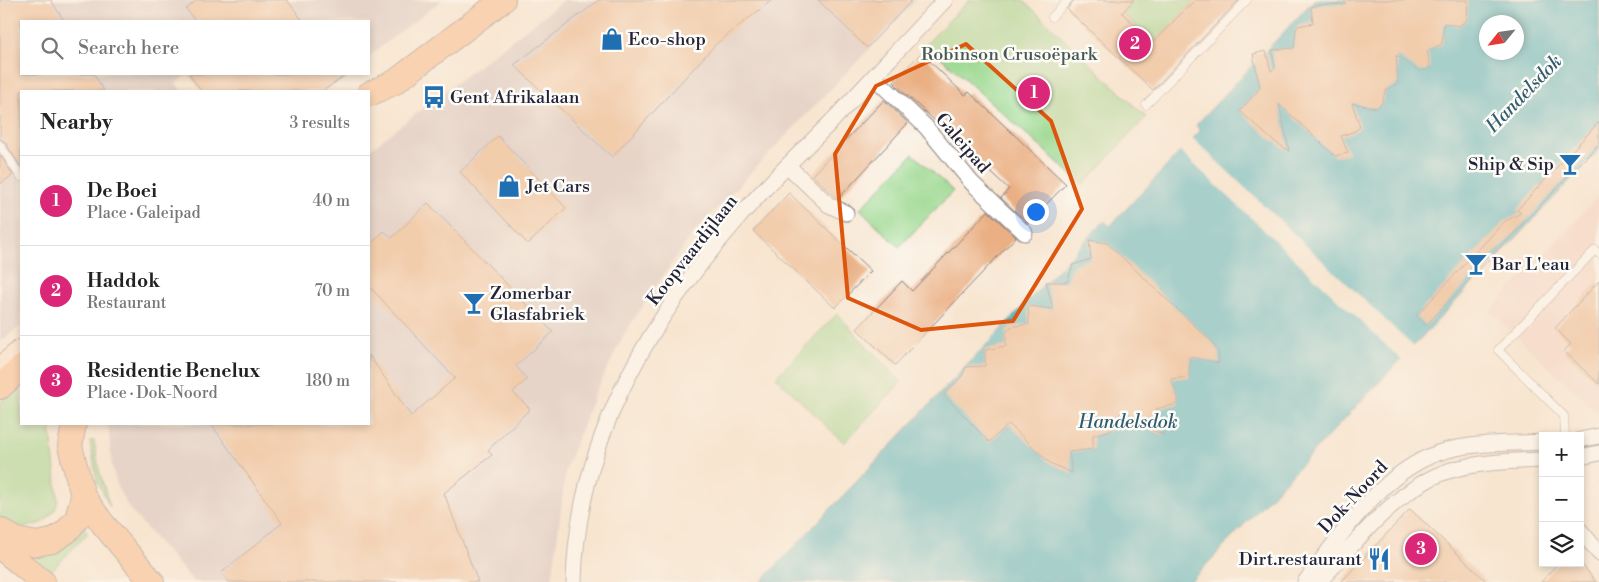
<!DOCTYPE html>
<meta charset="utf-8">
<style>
body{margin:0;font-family:"Libre Bodoni",serif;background:#f2f2f2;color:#222}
.controls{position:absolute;right:15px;bottom:15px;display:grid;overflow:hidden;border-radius:0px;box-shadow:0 2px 8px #0003}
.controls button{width:45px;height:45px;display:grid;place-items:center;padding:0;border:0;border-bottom:1px solid #e0e0e0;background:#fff;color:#222;font:25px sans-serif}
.compass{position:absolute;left:1479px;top:15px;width:45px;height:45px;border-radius:50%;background:#fff;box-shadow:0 2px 8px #0003;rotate:240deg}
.you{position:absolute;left:1035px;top:211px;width:18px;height:18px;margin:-12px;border:4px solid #fff;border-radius:50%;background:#1a73e8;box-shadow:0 0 0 8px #1a73e833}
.badge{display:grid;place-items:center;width:32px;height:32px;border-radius:50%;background:#db2777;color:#fff;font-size:16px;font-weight:700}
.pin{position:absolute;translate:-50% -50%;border:2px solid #fff;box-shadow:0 1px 5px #0006}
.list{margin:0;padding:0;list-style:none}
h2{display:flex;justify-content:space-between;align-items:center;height:65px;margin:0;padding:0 20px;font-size:21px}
h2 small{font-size:16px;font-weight:400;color:#767676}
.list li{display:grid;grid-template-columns:32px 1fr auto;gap:15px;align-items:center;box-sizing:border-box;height:90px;padding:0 20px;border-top:1px solid #e0e0e0}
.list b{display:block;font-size:19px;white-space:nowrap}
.list p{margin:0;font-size:16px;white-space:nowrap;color:#767676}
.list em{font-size:16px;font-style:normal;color:#767676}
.icon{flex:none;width:28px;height:28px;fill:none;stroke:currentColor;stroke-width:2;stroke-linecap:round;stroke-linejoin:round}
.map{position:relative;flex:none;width:1599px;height:582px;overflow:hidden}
.search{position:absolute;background:#fff;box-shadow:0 2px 8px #0003;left:20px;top:20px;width:350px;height:55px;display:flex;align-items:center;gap:12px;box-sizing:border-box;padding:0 18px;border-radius:0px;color:#767676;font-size:19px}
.panel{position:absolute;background:#fff;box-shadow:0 2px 8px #0003;left:20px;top:90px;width:350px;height:335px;border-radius:0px}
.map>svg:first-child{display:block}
</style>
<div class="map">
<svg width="1599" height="582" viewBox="0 0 1599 582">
<rect width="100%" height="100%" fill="#fdfcf7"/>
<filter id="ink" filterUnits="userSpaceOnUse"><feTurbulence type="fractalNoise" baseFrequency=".02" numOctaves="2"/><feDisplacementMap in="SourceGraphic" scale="10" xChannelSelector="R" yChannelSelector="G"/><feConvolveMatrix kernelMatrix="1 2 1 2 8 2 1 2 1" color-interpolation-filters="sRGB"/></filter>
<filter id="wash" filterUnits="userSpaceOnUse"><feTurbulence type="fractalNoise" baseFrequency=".0096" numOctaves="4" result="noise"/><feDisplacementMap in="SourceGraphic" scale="20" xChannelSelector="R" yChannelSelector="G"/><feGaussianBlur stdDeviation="1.12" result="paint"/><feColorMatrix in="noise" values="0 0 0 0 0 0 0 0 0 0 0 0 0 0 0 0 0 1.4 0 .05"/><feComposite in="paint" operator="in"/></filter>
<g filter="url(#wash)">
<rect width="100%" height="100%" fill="#f7e5d0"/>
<path fill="#f6d2c5" d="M1599,196V414L1490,311Z"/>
<path fill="#d1bfbf" d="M0,0H282L255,21H21V74H188L176,83L182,91H21V326L0,342Z
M287,0H442L369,56V21H303Z
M564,0H916L696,230L664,274L625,333L595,393L566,468L552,582H194L130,510L118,489L112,466L108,424H369V150Z"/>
<path fill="#99d78c" stroke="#5e7c64" d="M969,0H1023L1146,117L1083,185L926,44Z
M1109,0H1195L1153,42Z
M913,154L953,191L899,247L860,209Z
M837,314L901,382L844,443L776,377Z
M16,389L21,390V424H50L58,500L55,510L44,522L28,527L16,526L0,517V402Z
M90,441H94L99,470L110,507L97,481Z
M84,528L88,533L47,575L31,558Z"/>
<path fill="#46b3c2" stroke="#346a7e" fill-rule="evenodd" d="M1314,0H1599V150L1190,582H761L1104,221L1110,226L1200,131L1196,125ZM1486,22H1516V52H1486Z"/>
<path fill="#f7e5d0" d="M1191,137L1415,348L1403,361L1179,150Z"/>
<g id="blocks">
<path fill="#eaaf82" d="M0,0H51L64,21H21V74H94L104,91H21V167L5,142L0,139Z
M197,0H287L303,21H195L186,9Z
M599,0H772L716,44L612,157L514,65Z
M818,0H912L867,48Z
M1074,0H1134L1122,13L1153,42L1195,0H1239L1153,90L1067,9Z
M1344,0H1468L1467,20L1459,26L1444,23L1442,44L1427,51L1430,67L1426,70L1419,71L1396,55L1398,83L1386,90L1381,104L1376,108L1352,103L1360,127L1355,131L1341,136L1348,153L1335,156L1279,104L1289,151L1271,139L1240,111L1260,88L1253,54L1266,51L1271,71L1275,68L1272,50L1294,48L1296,29L1298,26L1313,23L1311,7L1318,5L1346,4Z
M921,53L965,95L969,92L1066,184L1028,223L1001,198L1009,189L897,86L894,81Z
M189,74H347L323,91H201Z
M884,100L908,123L838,199L812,175Z
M1599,122V144L1426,325L1416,316L1505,221L1521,213L1517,210Z
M498,136L566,208L528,244L460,172Z
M0,155L13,175L0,184Z
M789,193L871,271L835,308L753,231Z
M428,203L553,332L516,366L527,379L513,392L530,409L488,450L492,455L444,493L478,582H229L221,573L282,523L211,424H369V355L411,416L455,378L369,286V246L384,231L392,238Z
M988,211L1016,237L895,365L857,329L902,281L912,291Z
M1089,240L1107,243L1212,342L1218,352L1219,363L1190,357L1189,377L1171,379L1178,397V404L1156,409L1163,435L1141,425L1122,410L1112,430L1093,435V449L1069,452L1072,473L1050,463L1009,424L989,442L944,395L962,376L966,367L985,366V350L1006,346V333L1010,327L1029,324L1028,306L1053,309L1046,282H1067L1073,265L1091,259Z
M1599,281V384L1564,351L1571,344L1555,328Z
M1410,509L1463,559L1487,582H1341Z
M1558,563H1581L1596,582H1541Z"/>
</g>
</g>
<g filter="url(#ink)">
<use href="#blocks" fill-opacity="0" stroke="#8c8486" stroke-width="1"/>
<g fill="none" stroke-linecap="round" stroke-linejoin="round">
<defs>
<path id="service" d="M1052,17L1068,0
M1146,105L1247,0
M0,145L21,177
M1565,436L1564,416L1498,350L1595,250L1599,254"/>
<path id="minor" d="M874,77L926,127L972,183L1025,233
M788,166L829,205L846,213
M1580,440L1599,436
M1580,457L1599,453
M1580,530L1599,553
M574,582C577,443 646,325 735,222C765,186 799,154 832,121C870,81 907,40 945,0
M1305,582C1341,535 1386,465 1448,450C1478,442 1512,444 1543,442
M1319,582C1354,544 1397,488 1448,471C1478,462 1511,461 1543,460"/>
<path id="secondary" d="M0,368L21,350"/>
<path id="primary" d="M369,94L395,82L503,0
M0,387L21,368
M83,496L103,524L152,582
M0,530L16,540L37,544L52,541L66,532L77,519L83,496L70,446L74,424
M0,547L43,582"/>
</defs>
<use href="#service" stroke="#8c8486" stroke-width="9"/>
<use href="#minor" stroke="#8c8486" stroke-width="17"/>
<use href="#secondary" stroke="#8c8486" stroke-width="23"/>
<use href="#primary" stroke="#8c8486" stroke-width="26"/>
<use href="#service" stroke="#fff" stroke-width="8"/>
<use href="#minor" stroke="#fff" stroke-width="15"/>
<use href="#secondary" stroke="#fde4d1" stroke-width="21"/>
<use href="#primary" stroke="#fabb8c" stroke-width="24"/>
</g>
</g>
<path d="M0 0H1599V582H0ZM966,44L1051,121L1082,209L1013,321L921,330L848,298L835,154L876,86Z" fill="#f7e5d0" fill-opacity=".55" fill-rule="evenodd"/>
<path fill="none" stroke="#de560e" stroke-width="4" stroke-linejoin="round" d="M966,44L1051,121L1082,209L1013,321L921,330L848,298L835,154L876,86Z"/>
<defs>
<symbol id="shop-bare" viewBox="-9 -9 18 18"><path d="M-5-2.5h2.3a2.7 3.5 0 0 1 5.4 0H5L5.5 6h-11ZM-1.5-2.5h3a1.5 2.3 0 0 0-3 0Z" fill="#1f6fb2" stroke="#fdfcf7" stroke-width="2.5" paint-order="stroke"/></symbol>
<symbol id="bus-bare" viewBox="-9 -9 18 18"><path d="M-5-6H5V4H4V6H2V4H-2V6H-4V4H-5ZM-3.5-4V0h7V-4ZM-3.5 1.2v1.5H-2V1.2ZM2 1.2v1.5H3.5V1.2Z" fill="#1f6fb2" stroke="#fdfcf7" stroke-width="2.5" paint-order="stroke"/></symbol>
<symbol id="bar-bare" viewBox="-9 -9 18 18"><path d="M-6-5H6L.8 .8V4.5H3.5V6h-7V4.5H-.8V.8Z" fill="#1f6fb2" stroke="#fdfcf7" stroke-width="2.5" paint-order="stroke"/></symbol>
<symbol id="restaurant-bare" viewBox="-9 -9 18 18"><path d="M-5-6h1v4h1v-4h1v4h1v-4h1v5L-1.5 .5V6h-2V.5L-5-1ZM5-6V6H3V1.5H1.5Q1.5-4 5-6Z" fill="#1f6fb2" stroke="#fdfcf7" stroke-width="2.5" paint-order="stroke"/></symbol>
</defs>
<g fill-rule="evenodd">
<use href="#shop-bare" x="596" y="23" width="32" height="32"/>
<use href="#bus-bare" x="418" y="81" width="32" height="32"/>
<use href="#bar-bare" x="1554" y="148" width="32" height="32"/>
<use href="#shop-bare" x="493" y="170" width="32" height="32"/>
<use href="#bar-bare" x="1460" y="248" width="32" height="32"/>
<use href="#bar-bare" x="458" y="287" width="32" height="32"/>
<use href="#restaurant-bare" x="1363" y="543" width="32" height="32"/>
</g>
<g text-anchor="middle" stroke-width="5" stroke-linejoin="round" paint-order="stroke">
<g font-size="18" fill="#22223b" stroke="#fdfcf7" text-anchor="start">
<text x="628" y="45">Eco-shop</text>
<text x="450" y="103">Gent Afrikalaan</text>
<text x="1554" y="170" text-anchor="end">Ship &amp; Sip</text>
<text x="526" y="192">Jet Cars</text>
<text x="1492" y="270">Bar L'eau</text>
<text x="490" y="299">Zomerbar<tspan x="490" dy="21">Glasfabriek</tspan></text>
<text x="1362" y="565" text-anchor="end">Dirt.restaurant</text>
</g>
<g font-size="18" fill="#465853" stroke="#fdfcf7">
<text x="1009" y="60">Robinson Crusoëpark</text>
</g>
<g font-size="18" fill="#22223b" stroke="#fdfcf7">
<text transform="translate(963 143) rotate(49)" y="6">Galeipad</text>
<text transform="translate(692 250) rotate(-52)" y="6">Koopvaardijlaan</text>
<text transform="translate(1353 497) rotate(-47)" y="6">Dok-Noord</text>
</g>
<g font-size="19" font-style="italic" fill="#305c71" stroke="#fdfcf7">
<text transform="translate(1523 93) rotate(-46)" y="7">Handelsdok</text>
<text x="1128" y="428">Handelsdok</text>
</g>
</g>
</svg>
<div class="controls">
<button>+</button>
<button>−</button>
<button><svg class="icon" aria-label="layers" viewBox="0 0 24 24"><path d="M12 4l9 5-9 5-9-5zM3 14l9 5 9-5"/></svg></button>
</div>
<svg class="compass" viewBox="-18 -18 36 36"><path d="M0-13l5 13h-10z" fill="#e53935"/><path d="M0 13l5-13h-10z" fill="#767676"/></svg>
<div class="you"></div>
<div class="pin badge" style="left:1034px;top:93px">1</div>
<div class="pin badge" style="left:1135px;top:44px">2</div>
<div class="pin badge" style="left:1421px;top:549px">3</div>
<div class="search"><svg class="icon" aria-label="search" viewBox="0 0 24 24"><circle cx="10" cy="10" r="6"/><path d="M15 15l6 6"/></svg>Search here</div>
<section class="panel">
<h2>Nearby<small>3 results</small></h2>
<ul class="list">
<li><span class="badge">1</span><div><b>De Boei</b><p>Place · Galeipad</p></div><em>40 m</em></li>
<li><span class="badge">2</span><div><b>Haddok</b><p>Restaurant</p></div><em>70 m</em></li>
<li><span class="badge">3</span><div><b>Residentie Benelux</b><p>Place · Dok-Noord</p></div><em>180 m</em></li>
</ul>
</section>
</div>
